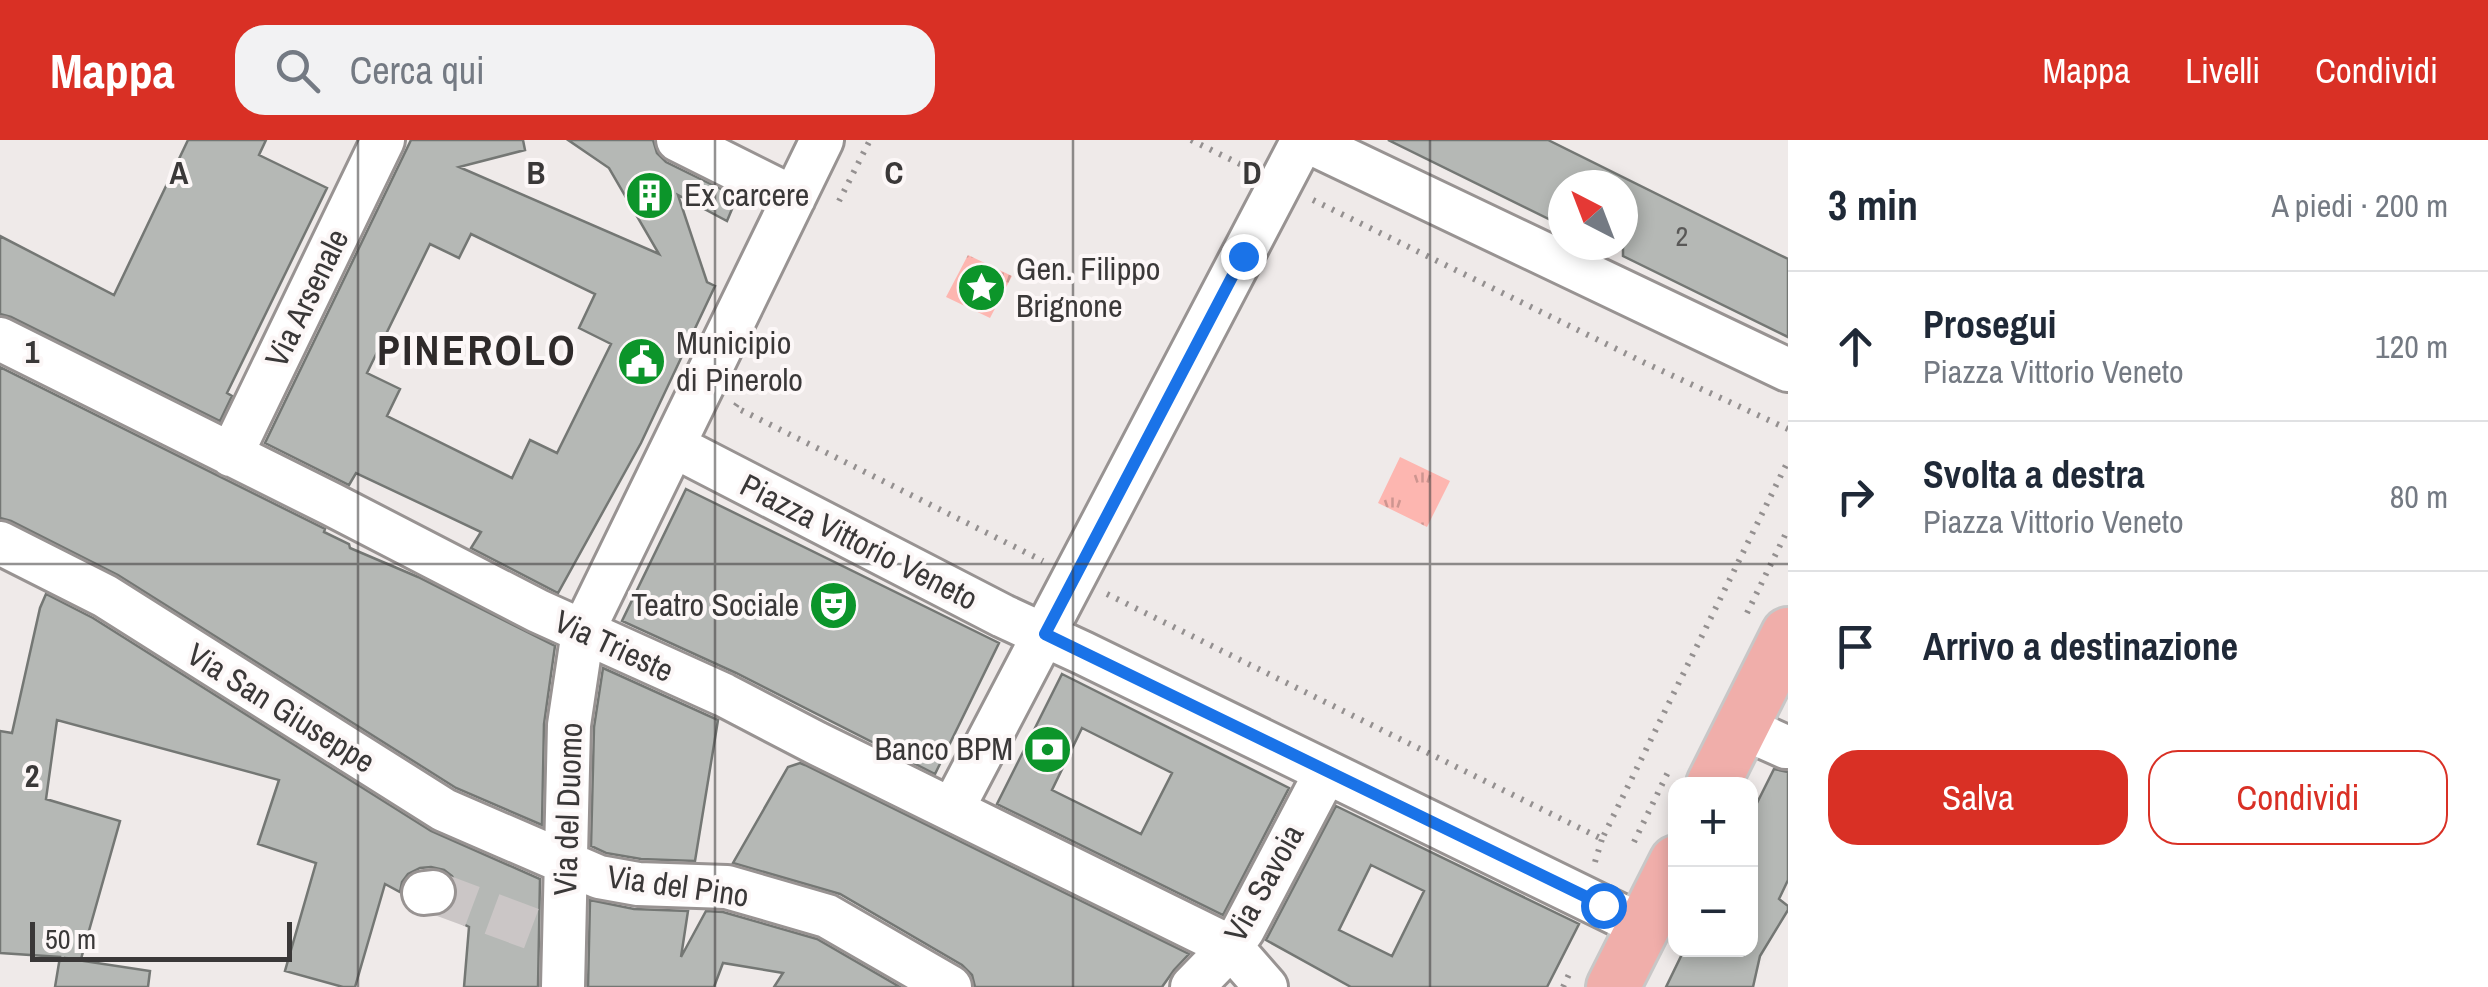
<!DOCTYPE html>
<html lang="it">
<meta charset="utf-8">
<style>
body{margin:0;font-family:"Archivo Narrow",sans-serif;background:#f2f2f3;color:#1f2937}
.controls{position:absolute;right:30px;bottom:30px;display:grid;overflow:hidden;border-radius:20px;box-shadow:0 5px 15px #0003}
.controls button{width:90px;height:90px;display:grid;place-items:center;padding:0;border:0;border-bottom:2px solid #e0e1e3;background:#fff;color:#1f2937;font:50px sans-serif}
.compass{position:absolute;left:1548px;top:30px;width:90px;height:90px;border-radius:50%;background:#fff;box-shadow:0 5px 15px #0003;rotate:318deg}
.scale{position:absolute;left:30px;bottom:25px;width:262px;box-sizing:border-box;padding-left:10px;border:5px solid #3a3838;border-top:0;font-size:28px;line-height:35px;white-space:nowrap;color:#3a3838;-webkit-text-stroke:8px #fcf7f7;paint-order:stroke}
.stop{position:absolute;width:30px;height:30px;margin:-22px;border:8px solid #1a73e8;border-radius:50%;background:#fff}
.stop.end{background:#1a73e8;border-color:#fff;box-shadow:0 2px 10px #0008}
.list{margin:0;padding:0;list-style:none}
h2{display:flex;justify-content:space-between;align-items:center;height:130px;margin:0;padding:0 40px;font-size:42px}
h2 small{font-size:32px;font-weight:400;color:#747a83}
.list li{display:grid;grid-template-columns:65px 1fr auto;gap:30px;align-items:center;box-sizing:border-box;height:150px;padding:0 40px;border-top:2px solid #e0e1e3}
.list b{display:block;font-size:38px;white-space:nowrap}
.list p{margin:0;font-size:32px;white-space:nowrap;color:#747a83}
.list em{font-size:32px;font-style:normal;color:#747a83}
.actions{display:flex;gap:20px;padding:30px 40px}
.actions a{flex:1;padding:22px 0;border:2px solid #d93025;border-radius:30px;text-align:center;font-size:35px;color:#d93025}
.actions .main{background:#d93025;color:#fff}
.icon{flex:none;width:55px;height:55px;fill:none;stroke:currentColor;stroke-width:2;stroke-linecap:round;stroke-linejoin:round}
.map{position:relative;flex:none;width:1788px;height:847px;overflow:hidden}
header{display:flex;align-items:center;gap:60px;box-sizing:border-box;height:140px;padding:0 50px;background:#d93025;color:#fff}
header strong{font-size:48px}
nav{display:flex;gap:55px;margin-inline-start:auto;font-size:35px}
.search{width:700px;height:90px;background:#f2f2f3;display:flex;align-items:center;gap:25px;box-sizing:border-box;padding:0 35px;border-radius:30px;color:#747a83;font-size:38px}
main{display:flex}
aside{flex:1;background:#fff}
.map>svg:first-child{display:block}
</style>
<header>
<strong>Mappa</strong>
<div class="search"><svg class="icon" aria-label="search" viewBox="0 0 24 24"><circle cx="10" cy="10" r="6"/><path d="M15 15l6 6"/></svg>Cerca qui</div>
<nav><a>Mappa</a><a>Livelli</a><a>Condividi</a></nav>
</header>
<main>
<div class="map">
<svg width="1788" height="847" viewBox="0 0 1788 847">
<defs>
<pattern id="grass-tufts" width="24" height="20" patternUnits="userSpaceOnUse" patternTransform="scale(2.5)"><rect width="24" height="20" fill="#fdb6b0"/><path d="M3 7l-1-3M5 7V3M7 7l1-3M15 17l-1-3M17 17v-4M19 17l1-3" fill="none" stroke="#ce9590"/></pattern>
</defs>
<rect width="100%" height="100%" fill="#efeae9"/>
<path fill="url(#grass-tufts)" d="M968,115L1012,136L990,178L946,157Z
M1400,317L1450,341L1427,387L1378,363Z"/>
<path fill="#b5b8b5" stroke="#747774" stroke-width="2.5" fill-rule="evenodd" d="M188,0H266L259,15L327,48L227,253L232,256L220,281L11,177L0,174V96L114,155Z
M411,0H523L525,10L459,27L659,114L609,28L568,0H653L657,13L666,22L737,57L727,81L678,55L707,142L715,146L641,303L558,453L471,408L481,392L356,333L349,345L265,303ZM471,94L595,154L579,188L611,204L557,313L530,300L512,338L387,276L400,249L367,233L430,104L459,118Z
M1388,0H1548L1788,119V197L1623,116V45H1563V86Z
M0,227L325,389L324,392L349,404L350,408L418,437L555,506L544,584L542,685L456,648L118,435L11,381L0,378Z
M686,349L999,503L935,634L736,533L622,481Z
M46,454L93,478L431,691L540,739L538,847H464L469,787L444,774L455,763L458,748L452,736L444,730L431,727L420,728L408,734L402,742L400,752L385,744L355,847H343L285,831L316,723L258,704L279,640L57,580L46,659L120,681L81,819L64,818L150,831L148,847H55L60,817L0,813V591L12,593L40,468Z
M603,528L718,580L695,721L641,719L606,713L591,706L594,587Z
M1062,534L1289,648L1223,775L997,664ZM1082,588L1172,633L1141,694L1052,650Z
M800,623L805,625L1189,814L1174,830L1162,847H975L972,835L962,825L840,754L733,723L788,627Z
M1774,629L1788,632V740L1779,759L1788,766V770L1760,816L1753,847H1666L1684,810H1750V677Z
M1336,666L1579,784L1547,847H1351L1266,800ZM1371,725L1424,751L1392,816L1339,790Z
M590,760L634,769L688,771L681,817L706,771L723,772L817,799L900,847H774L783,833L723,823L714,847H588Z"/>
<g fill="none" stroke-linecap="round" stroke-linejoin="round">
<path stroke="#cbc6c6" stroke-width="42" stroke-dasharray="42 21" stroke-linecap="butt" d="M433,752L551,796"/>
<defs>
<path id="minor" d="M678,0L794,58
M1305,0L1788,230
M0,199L331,364L538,471L724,555L816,603L1231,807L1266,847
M674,306L1003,476L1083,513L1644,787
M231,315L383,0
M0,403L105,456L444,670L599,737L638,744L727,747L827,776L950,847
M1741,587L1786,607
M952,670L1303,0
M424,753L433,752
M563,847L569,585L583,491L822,0
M1192,847L1231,807L1243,790L1326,632"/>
<path id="major" d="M1713,644L1788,494
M1613,847L1676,722"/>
</defs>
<use href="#minor" stroke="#989392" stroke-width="48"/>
<use href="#major" stroke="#c8c7c7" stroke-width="58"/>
<path stroke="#949090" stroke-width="6" stroke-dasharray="2.5 8" stroke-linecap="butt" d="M1191,0L1248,28
M1313,60L1643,222L1788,289
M839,61L870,0
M737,264L735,267L1043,421
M1107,454L1602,699L1788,321
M1747,473L1788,389
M1634,702L1670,628
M1595,722L1602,699
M1563,847L1571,830"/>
<use href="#minor" stroke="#fff" stroke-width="42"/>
<use href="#major" stroke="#f0aeaa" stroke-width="52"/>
</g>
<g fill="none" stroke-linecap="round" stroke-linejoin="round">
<path stroke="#1a73e8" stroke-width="12" d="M1243,116L1045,494L1603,765"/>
</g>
<path fill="none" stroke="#3a3838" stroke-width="2.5" stroke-opacity="0.55" d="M358,0V847M715,0V847M1073,0V847M1430,0V847M0,424H1788"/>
<defs>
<symbol id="building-disc" viewBox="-11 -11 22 22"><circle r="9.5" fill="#0c952a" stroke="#fcf7f7"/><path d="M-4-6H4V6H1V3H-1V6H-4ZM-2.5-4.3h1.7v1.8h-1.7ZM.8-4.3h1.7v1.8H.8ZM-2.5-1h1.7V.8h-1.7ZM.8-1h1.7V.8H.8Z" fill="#fff"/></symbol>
<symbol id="sight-disc" viewBox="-11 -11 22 22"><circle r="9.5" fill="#0c952a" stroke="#fcf7f7"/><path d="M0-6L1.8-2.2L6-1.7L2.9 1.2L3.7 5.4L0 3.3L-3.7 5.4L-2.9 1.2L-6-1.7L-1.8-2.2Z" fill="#fff"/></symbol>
<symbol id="civic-disc" viewBox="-11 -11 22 22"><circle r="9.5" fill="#0c952a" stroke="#fcf7f7"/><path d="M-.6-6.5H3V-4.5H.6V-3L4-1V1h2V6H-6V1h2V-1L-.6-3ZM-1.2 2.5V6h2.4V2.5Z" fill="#fff"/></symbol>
<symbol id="theatre-disc" viewBox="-11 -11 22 22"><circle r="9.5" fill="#0c952a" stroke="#fcf7f7"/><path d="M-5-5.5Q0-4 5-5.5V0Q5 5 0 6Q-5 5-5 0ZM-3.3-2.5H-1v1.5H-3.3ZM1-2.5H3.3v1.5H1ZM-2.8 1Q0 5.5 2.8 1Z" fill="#fff"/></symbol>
<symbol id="bank-disc" viewBox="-11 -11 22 22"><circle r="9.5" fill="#0c952a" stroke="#fcf7f7"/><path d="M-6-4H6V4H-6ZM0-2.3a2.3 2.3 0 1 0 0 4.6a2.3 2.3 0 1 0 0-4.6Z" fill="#fff"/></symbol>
</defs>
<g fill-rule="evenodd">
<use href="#building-disc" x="622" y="28" width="55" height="55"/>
<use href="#sight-disc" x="954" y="120" width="55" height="55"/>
<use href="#civic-disc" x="614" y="194" width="55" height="55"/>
<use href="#theatre-disc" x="806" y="438" width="55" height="55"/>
<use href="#bank-disc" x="1020" y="582" width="55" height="55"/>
</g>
<g text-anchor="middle" stroke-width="8" stroke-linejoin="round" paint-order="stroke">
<g font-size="28" fill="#595857">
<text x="1682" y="106">2</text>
</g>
<g font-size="32" fill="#3a3838" stroke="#fcf7f7" text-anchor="start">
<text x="684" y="66">Ex carcere</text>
<text x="1016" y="140">Gen. Filippo<tspan x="1016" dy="37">Brignone</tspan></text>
<text x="676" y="214">Municipio<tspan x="676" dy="37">di Pinerolo</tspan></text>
<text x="799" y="476" text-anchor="end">Teatro Sociale</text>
<text x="1013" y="620" text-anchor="end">Banco BPM</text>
</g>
<g font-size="32" fill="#3a3838" stroke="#fcf7f7">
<text transform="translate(307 158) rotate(-64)" y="11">Via Arsenale</text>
<text transform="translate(859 402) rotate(27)" y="11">Piazza Vittorio Veneto</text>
<text transform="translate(614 506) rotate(25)" y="11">Via Trieste</text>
<text transform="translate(281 568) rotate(32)" y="11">Via San Giuseppe</text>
<text transform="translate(568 669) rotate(-88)" y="11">Via del Duomo</text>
<text transform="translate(1264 743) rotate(-61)" y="11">Via Savoia</text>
<text transform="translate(678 746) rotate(8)" y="11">Via del Pino</text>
</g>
<g font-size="42" font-weight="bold" letter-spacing="2.5" fill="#2e2a2a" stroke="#fcf7f7">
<text x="477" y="225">PINEROLO</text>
</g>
</g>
<g font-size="32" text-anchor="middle" font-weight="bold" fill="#3a3838" stroke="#fcf7f7" stroke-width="8" stroke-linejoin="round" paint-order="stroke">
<text x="179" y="44">A</text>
<text x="536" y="44">B</text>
<text x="894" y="44">C</text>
<text x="1252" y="44">D</text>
<text x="32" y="223">1</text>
<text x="32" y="647">2</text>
</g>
</svg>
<div class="controls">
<button>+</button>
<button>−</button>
</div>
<svg class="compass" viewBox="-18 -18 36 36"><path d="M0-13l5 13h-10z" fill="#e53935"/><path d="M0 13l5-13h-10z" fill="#747a83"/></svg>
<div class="scale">50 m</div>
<div class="stop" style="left:1603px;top:765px"></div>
<div class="stop end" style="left:1243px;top:116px"></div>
</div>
<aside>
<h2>3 min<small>A piedi · 200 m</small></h2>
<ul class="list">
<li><svg class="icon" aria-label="ahead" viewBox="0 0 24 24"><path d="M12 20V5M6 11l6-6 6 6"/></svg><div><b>Prosegui</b><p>Piazza Vittorio Veneto</p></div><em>120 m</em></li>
<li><svg class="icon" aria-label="right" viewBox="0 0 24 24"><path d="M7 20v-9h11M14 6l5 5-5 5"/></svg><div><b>Svolta a destra</b><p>Piazza Vittorio Veneto</p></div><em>80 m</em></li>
<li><svg class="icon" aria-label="arrive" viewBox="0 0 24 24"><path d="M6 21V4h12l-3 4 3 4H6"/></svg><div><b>Arrivo a destinazione</b></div></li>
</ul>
<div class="actions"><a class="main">Salva</a><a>Condividi</a></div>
</aside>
</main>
